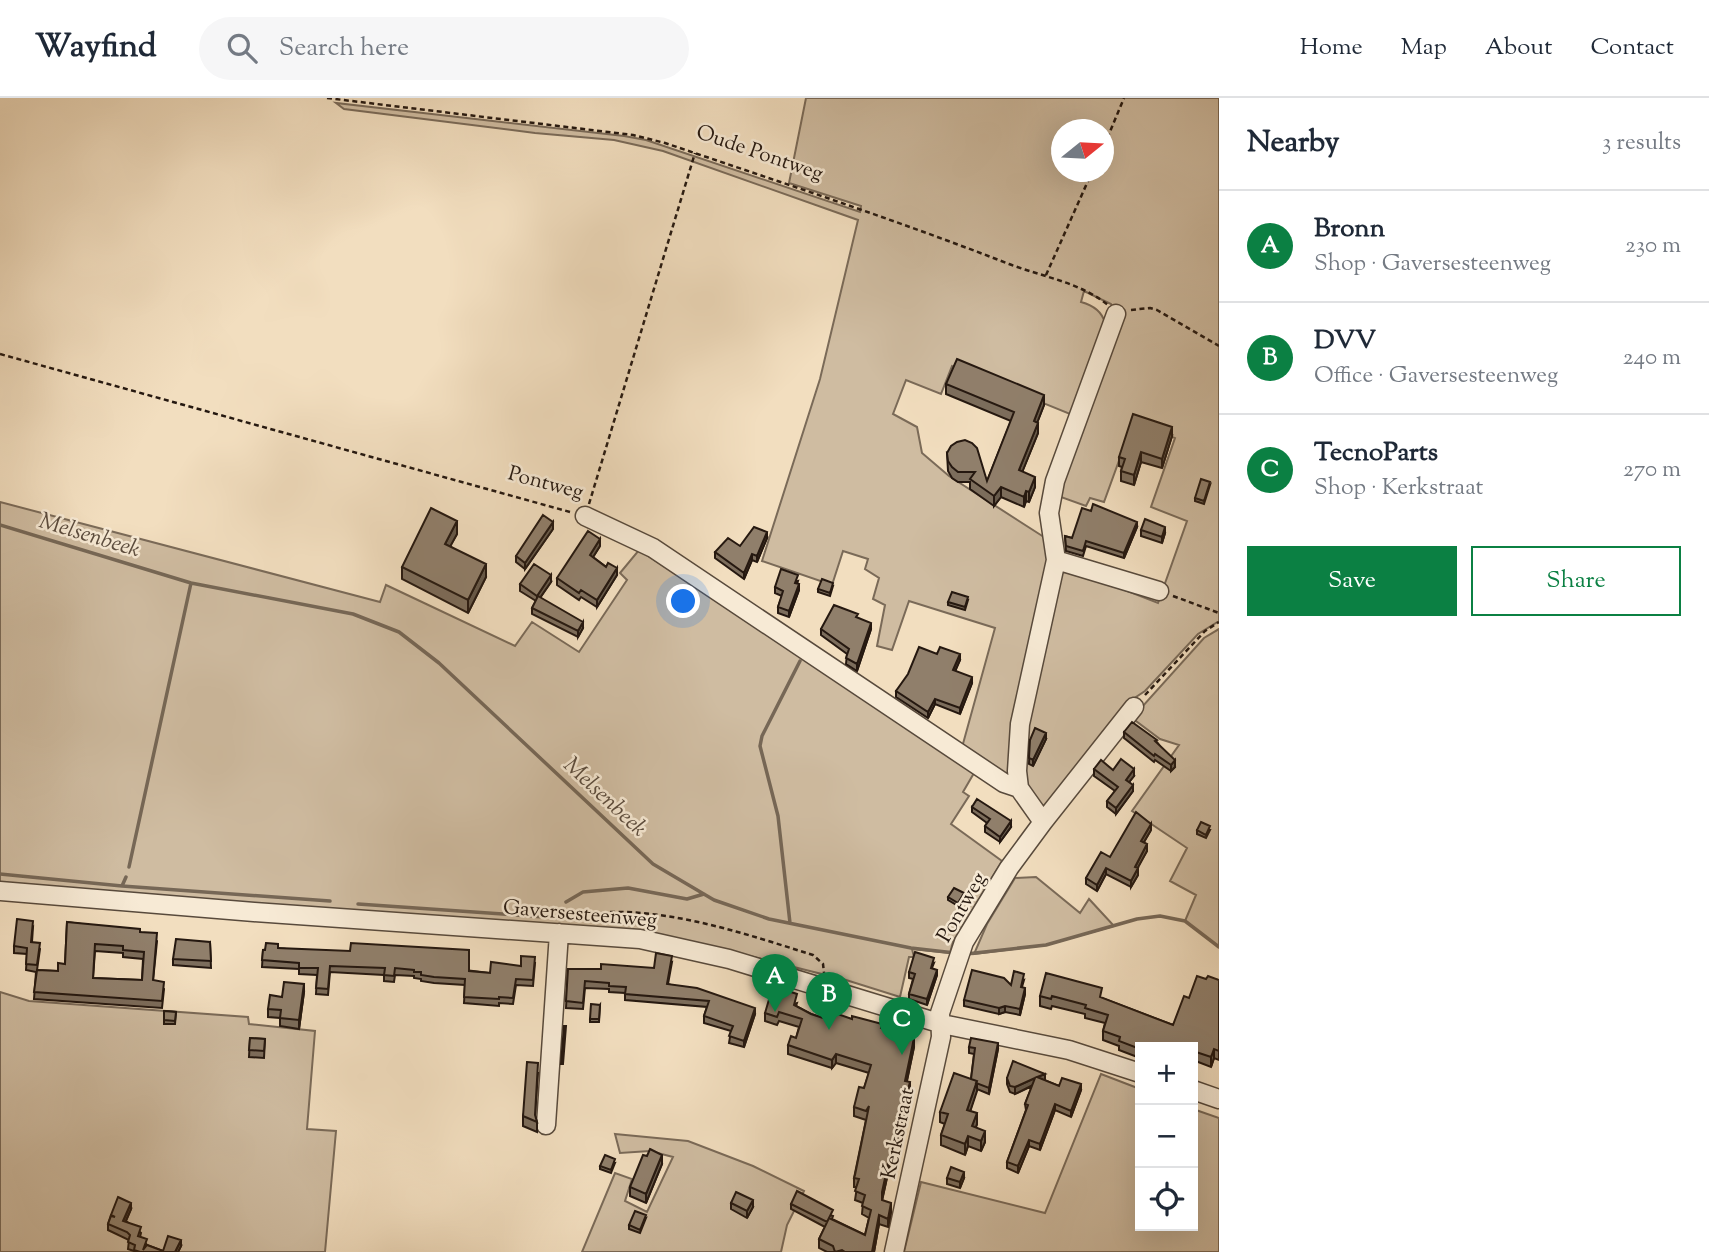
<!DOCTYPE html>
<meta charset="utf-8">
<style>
body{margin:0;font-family:"Sorts Mill Goudy",serif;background:#f6f6f7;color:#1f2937}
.controls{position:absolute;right:21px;bottom:21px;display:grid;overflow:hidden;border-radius:0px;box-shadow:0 7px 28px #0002}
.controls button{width:63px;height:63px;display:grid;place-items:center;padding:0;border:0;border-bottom:2px solid #e0e1e3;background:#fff;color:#1f2937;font:35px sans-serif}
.compass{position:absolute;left:1051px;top:21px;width:63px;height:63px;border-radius:50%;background:#fff;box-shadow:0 7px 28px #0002;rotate:72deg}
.you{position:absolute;left:684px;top:504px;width:24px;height:24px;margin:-18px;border:5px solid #fff;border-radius:50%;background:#1a73e8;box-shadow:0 0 0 10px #1a73e833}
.badge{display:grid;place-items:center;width:46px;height:46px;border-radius:50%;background:#0b8043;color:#fff;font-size:23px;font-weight:700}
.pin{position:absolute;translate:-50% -58px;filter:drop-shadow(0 2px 4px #0008)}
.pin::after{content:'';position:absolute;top:37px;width:24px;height:21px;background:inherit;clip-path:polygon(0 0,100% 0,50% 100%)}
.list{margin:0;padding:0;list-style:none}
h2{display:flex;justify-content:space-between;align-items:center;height:91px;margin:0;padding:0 28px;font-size:30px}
h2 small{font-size:23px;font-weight:400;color:#747a83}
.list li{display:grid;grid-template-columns:46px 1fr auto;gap:21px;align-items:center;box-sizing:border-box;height:112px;padding:0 28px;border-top:2px solid #e0e1e3}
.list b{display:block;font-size:26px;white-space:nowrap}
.list p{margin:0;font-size:23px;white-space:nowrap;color:#747a83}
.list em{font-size:23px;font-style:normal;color:#747a83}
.actions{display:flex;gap:14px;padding:21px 28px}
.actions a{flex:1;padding:16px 0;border:2px solid #0b8043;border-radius:0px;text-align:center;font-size:24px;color:#0b8043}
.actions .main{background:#0b8043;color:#fff}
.icon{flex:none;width:38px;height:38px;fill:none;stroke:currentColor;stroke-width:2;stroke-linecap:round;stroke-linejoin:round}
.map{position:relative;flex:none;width:1219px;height:1154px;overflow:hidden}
header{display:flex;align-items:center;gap:42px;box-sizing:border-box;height:98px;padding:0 35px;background:#fff;border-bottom:2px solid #e0e1e3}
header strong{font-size:33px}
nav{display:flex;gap:38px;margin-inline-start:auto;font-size:24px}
.search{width:490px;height:63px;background:#f6f6f7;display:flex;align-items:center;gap:18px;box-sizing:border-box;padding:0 24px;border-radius:38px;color:#747a83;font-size:26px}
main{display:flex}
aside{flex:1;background:#fff}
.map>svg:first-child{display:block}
</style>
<header>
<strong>Wayfind</strong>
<div class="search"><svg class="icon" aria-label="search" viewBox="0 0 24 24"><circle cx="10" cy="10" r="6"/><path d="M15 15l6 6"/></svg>Search here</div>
<nav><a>Home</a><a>Map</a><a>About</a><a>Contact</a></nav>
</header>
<main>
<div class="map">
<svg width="1219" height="1154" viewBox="0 0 1219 1154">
<rect width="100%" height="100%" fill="#f2debf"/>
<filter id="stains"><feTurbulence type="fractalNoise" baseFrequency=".00286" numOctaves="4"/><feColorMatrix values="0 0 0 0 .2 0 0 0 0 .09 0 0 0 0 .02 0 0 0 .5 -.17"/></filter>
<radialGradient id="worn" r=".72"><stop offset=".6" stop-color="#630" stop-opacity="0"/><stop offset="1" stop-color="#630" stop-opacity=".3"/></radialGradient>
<path fill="#cfbca1" stroke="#7a6a58" stroke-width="2" fill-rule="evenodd" d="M806,0H1219V523L1198,536L1145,593L1130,603L1044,712L1026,695L1022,642L1060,472L1071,471L1158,505L1187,423L1151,409L1175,340L1133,324L1104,404L1090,400L1086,408L1058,398L1090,304L1121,227L1111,206L1084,193L1081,204C1092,207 1102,213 1105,225L1070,316L952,268L941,296L906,282L893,316L917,329L922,355L949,378L1047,441L1050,462L1009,683L961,653L995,530L909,503L892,552L877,548L885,507L873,501L879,480L865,471L868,461L843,453L832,487L762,463L820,281L858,122L663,53L614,42L535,35L344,11L336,5L624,38L646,42L860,114L861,108L789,85ZM1062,32H1104V74H1062Z
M0,404L380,504L386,487L515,548L532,524L579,554L627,482L620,475L639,452L813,565L974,675L963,694L969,698L951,726L1002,763L953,844L950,855L912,851L914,859H909L900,899L846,882L697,845L0,787Z
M1219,531V849L1185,823L1196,797L1170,783L1187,750L1132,713L1179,647L1160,641L1132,620L1204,540Z
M1036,779L1080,815L1089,801L1114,828L1046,847L974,856L987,826L1015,780Z
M0,894L29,903L248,919L249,926L315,933L307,1031L336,1033L325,1154H0Z
M1101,976L1140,991V1128H1193V1011L1219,1020V1154H904L921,1084L1045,1115Z
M615,1036L688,1043L753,1068L804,1093L787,1127L781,1154H582L615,1075L632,1081L625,1103L647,1114L673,1059L650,1053L620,1055Z"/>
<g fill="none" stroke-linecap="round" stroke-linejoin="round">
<path stroke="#766756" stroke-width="3.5" d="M0,427L191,485L353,516L399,534L439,565L653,766L714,802L769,821L911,850L955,855
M129,769L191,485
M0,776L122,788L126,779
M122,788L330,803
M566,804L583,794L628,790L687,801L704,796
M358,806L559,820L565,813
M790,825L778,718L760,648L762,638L800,563
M966,856L1046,847L1137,821L1160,818L1185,823L1219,849"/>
<defs>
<path id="minor" d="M585,418L653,450L1004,685L1019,690
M1056,462L1159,493
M1043,724L1019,690L1017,673L1020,626L1056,462L1049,415L1055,383L1116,216
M0,793L254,814L640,841L729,861L942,926L1069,952L1140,975
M1193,992L1219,1001
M546,1027L559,835
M894,1154L941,939L940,915L964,844L1009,770L1043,724L1134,609"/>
</defs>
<use href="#minor" stroke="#584a3c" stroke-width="21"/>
<path stroke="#251810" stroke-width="2.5" stroke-dasharray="5 3.5" stroke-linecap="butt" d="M327,0L633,37L665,45C780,84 896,122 1009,166C1043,179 1079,184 1108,207
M1104,48L1124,0
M1046,177L1092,74
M1131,212L1150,210L1157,212L1219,248
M0,256L570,414
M589,406L695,55
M1173,498L1219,515
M1145,597L1205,533L1219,524
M597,824L608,814C676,812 749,837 813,857L823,866L824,875"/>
<use href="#minor" stroke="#f7ead5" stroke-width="18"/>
</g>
<path fill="#7c6d5c" stroke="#251810" stroke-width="2" fill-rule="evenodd" d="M946,286L1044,307L1037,325L1038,335L1022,374L1035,389L1029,404L1026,403L1024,409L1001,399L994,408L970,391V384H958L952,380L948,373L947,355L987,383L1011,323L946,296Z
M1172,338L1162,370L1141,364L1134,387L1121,383V373L1122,369L1119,368V359Z
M1210,387L1204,406L1195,403V400Z
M1137,429L1124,460L1086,448L1083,458L1066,453L1065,438L1072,440Z
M553,431L525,471L516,464V458Z
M1141,432L1165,435L1162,445L1141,438Z
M457,436L450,448L486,479L468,515L402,481V469Z
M767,440L757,464L752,462L744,481L715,460V454L740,448Z
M600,448L593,459L617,477L597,509L581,499L579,502L557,487V480Z
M798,483L797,486L799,492L789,519L778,515V509L782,498L775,495V489Z
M551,484L540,500L583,530L578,539L532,516V510L536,503L520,493V486Z
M833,488L830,498L818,494V491Z
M968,502L965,512L948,507V504Z
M858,520L871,531L857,573L846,566L847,556L821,537V531Z
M937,556L960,562L955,573L972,585L960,616L935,606L928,620L896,599V593Z
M1124,634L1157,644L1175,669L1171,673L1155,662L1154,664L1124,640Z
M1046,641L1033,668L1029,666L1030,642Z
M1094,671L1113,672L1134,678L1129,684L1133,693L1116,716L1107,709V703L1115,693L1094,678Z
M972,709L1011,729L1000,744L985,734V728L987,725L972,714Z
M1151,732L1144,744L1147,753L1137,770L1138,777L1131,789L1106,776L1097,793L1086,786V780L1110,759Z
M1197,732H1210L1206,740L1197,736Z
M948,799H964L958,808L948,802Z
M67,824L140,834L157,843L153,883L164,891L162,910L34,901L36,874L26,872L27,856L14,855V848L33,829L32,844L40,851L37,872L58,873L65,866ZM95,853L123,855V859L143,861L142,882L93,880Z
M210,844L211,870L173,867V861Z
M278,850L490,875L535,865L533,888L516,887L513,906L499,905V908L464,905L465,887L434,885L421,883V881L414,880V878L395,877L394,884L384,883V877L330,874L328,897L316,896L317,877L299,876V871L262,869L263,852Z
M672,864L668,886L755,916L744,949L729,945L731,933L704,925V918L707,909L625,902V895L609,894V891L585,890L583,911L566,910L568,871H601L654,870Z
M934,865L932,870L937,877L927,907L909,901V896L913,881L909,880V874Z
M1206,881L1219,882V962L1214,960L1211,969L1193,962V949H1140V960L1119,952V948L1103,942V933L1105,925L1085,920V916L1052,908L1051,911L1040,908V898L1102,900L1173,927L1189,900Z
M1024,882L1022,889L1025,896L1020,917L1005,914L999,916L964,908V902L1011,887Z
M304,894L299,931L280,928V920L268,919V911L282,899Z
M797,905L796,908L811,916L823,920L882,930L914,949L907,983L910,993L904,1013L905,1022L899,1044L895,1043L882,1102L891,1114L888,1129L879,1126L874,1154H827L819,1150V1141L825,1129L791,1111V1106L833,1118L832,1121L865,1137L869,1120L862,1116L863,1105L855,1102L857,1089H854V1080L866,1022L854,1018V1009L864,990L869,975L836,965L832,970L788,956V947L796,940L799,929L779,923L777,927L765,923V915Z
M600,907L599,924H590V921Z
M164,913L176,914L175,926H164Z
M250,940L265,941L264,960L249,959Z
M969,949L998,951L989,996L977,991L970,1013L977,1026L976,1029L985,1044L981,1053L968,1048L965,1057L941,1047V1037L945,1026L940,1024V1014L971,981L974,956L969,955Z
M538,974L535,1018L537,1024V1034L523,1028V1018Z
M1007,980L1045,982H1044L1059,988L1081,992L1071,1019L1055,1012L1040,1052L1029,1048L1018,1075L1007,1070V1064L1026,1012L1025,1006L1032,988L1015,996L1010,994L1007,986Z
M647,1058L662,1066L646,1105L630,1098V1089Z
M615,1065L611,1075L600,1071V1068Z
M947,1080H964L960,1090L947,1086Z
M731,1105L753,1109L747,1120L731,1111Z
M131,1111L126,1123L141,1135L140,1139L147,1147L163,1153L181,1148L178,1154H134V1153L128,1151L129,1142L108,1132V1126L111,1117Z
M646,1120L640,1135L629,1131V1127Z"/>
<path fill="#65594b" stroke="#251810" stroke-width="2" d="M1044,297V307L1034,333V323Z
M1038,325V335L1019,382V372Z
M1172,329V338L1162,370V361Z
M1141,354V364L1134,387V377Z
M1035,379V389L1029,404V394Z
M1001,389V399L994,408V398Z
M1026,393V403L1024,409V399Z
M457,423V436L445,458V446Z
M553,424V431L525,471V465Z
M1137,424V429L1124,460V455Z
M1165,429V435L1162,445V439Z
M767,434V440L757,464V458Z
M600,441V448L590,464V457Z
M752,456V462L744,481V475Z
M486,466V479L468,515V502Z
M617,470V477L597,509V502Z
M551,477V484L537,504V498Z
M799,486V492L789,519V513Z
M583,524V530L578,539V533Z
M871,525V531L857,573V566Z
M960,556V562L953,578V572Z
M972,579V585L960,616V610Z
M935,601V606L928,620V614Z
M1046,635V641L1033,668V662Z
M1175,662V669L1171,673V667Z
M1134,671V678L1126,688V682Z
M1133,687V693L1116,716V710Z
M1011,723V729L1000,744V739Z
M1151,726V732L1141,749V743Z
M1147,746V753L1135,775V769Z
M1106,770V776L1097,793V787Z
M1138,770V777L1131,789V783Z
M937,872V877L927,907V901Z
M304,886V894L299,931V922Z
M1025,890V896L1020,917V911Z
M1005,908V914L999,916V910Z
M755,910V916L744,949V943Z
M914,940V949L905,991V983Z
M998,945V951L989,996V990Z
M1214,951V960L1211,969V959Z
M836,956V965L832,970V962Z
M1045,976V982L1037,986V979Z
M1035,980V986L1015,996V989Z
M977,983V993L967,1023V1012Z
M910,984V993L902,1021V1013Z
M1081,986V992L1071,1019V1013Z
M1055,1006V1012L1040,1052V1046Z
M905,1014V1022L899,1044V1035Z
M977,1015V1026L972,1039V1028Z
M985,1033V1044L981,1053V1043Z
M895,1034V1043L882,1103V1094Z
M968,1038V1048L965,1057V1046Z
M1029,1042V1048L1018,1075V1068Z
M662,1057V1066L646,1105V1096Z
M964,1074V1080L960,1090V1084Z
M753,1102V1109L747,1120V1113Z
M131,1105V1111L123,1129V1123Z
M891,1105V1114L888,1129V1121Z
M879,1117V1126L874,1154H872Z
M181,1142V1148L178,1154H175Z"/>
<path fill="#907f6b" stroke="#251810" stroke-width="2" fill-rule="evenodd" d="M957,261L1044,297L1034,323L1038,325L1019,372L1035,379L1029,394L1026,393L1024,399L1001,389L994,398L970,381L975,374H958L952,369L948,363L947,355L951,348L957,344L965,342L972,345L977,350L987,383L1014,314L946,286Z
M1133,316L1172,329L1162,361L1141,354L1134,377L1121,373L1125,361L1119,359Z
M1201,381L1210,384L1204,403L1195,400Z
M1093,406L1137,424L1124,455L1086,443L1083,453L1066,448L1065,438L1072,440L1082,410L1091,413Z
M431,410L457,423L445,446L486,466L468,502L402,469Z
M543,417L553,424L525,465L516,458Z
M1145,421L1165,429L1162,439L1141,432Z
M754,429L767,434L757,458L752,456L744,475L715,454L728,440L740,448Z
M588,433L600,441L590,457L606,469L608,465L617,470L597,502L581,492L579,495L557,480Z
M534,466L551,477L537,498L520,486Z
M781,471L798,477L795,485L799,486L789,513L778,509L783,493L775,489Z
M822,481L833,485L830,495L818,491Z
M952,494L968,499L965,509L948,504Z
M538,498L583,524L578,533L532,510Z
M834,507L858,516L856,519L871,525L857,566L846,560L849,551L821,531Z
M919,549L937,556L940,549L960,556L953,572L972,579L960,610L935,601L928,614L896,593L908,576Z
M1132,624L1157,642L1155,643L1175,662L1171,667L1155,656L1154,658L1124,634Z
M1035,630L1046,635L1033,662L1029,660L1030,642Z
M1121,661L1134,671L1126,682L1133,687L1116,710L1107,703L1118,689L1094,671L1101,662L1113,672Z
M977,701L1011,723L1000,739L985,728L990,721L972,709Z
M1136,714L1151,726L1141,743L1147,746L1135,769L1138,770L1131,783L1106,770L1097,787L1086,780L1101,754L1110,759Z
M1201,724L1210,728L1206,737L1197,732Z
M954,790L964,795L958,805L948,799Z
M17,821L33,823L31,844L40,845L37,867L26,866L27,850L14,848Z
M67,824L140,831V834L157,835L153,882L164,884L162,903L34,894L37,872L58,873V865L65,866ZM95,846L123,848V852L144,854L142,882L93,880Z
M176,841L210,844L211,863L173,861Z
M266,845L278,846V850L350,853L351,845L469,852V873L490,875L491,864L521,868V858L535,859L533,882L516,881L513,900L499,899V901L464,899L465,881L434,879L421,877V874H414V872L395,870L394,878L384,877L385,870L330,868L328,891L316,890L318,870H299V865L262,862L263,852H265Z
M915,854L934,860L931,870L937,872L927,901L909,896L915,876L909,874Z
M656,855L672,858L667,886L697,890L755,910L744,943L729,938L733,928L704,918L709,903L625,896L626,889L609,888V885L585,883L583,905L566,903L568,871H601V866L654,870Z
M972,872L1004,880L1011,887L1014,873L1024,876L1021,889L1025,890L1020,911L1005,908L999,910L964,902Z
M1046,875L1102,890L1100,899L1173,927L1184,898L1189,900L1197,878L1206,881L1208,878L1219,882V953L1214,951L1211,959L1193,953V949H1140V951L1119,943L1120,939L1103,933L1108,917L1085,910L1086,907L1052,898L1051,901L1040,898Z
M284,884L304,886L299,922L280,920L281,912L268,911L270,897L282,899Z
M773,888L797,896L794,907L811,916L823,920L826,912L852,921V918L882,926L881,930L914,940L905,983L910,984L902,1013L905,1014L899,1035L895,1034L882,1094V1102L891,1105L888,1121L879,1117L872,1154H845L842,1152L835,1154L833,1148L819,1141L829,1120L865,1137L871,1112L862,1108L865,1097L855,1093L859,1081L854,1080L855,1077L869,1008L866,1013L854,1009L859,989L864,990L871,967L836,956L832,962L788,947L791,938L796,940L802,921L779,914L777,919L765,915Z
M591,906L600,907L599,921H590Z
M164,913L176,914L175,923L164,922Z
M564,928H566L563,966H561Z
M250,940L265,941L264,953L249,952Z
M971,940L998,945L989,990L976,985L977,983L971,981L975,950L969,949Z
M1013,963L1045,976L1037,979L1059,988L1062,980L1081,986L1071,1013L1055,1006L1040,1046L1029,1042L1018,1068L1007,1064L1028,1007L1025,1006L1035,980L1015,989L1010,988L1007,980Z
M527,964L538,965L535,1017L537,1024L523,1018Z
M954,975L977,983L967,1012L977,1015L972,1028L985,1033L981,1043L968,1038L965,1046L941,1037L948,1016L940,1014Z
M650,1051L662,1057L646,1096L630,1089L643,1057L647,1058Z
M605,1057L615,1061L611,1072L600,1068Z
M951,1069L964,1074L960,1084L947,1080Z
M797,1093L833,1112L827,1124L791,1106Z
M736,1094L753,1102L747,1113L731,1105Z
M118,1099L131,1105L123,1123L141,1129L138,1138L147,1141L143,1152L147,1147L163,1153L168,1138L181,1142L175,1154H140L134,1152L135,1147L128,1144L130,1137L127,1134L108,1126L111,1118L115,1119L111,1117Z
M635,1113L646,1117L640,1132L629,1127Z"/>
<g text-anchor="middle" stroke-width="5" stroke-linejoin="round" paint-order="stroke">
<g font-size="21" fill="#251810" stroke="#f7ead5">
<text transform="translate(760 54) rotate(19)" y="7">Oude Pontweg</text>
<text transform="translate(546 384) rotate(15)" y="7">Pontweg</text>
<text transform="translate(961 809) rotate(-60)" y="7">Pontweg</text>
<text transform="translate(580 815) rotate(5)" y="7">Gaversesteenweg</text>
<text transform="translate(897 1035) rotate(-78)" y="7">Kerkstraat</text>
</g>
<g font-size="23" font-style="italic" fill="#5b4c3e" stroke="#f7ead5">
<text transform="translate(90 436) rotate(17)" y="8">Melsenbeek</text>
<text transform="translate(606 698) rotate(43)" y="8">Melsenbeek</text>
</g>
</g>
<rect width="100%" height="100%" filter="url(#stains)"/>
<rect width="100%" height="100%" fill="url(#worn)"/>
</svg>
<div class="controls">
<button>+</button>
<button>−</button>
<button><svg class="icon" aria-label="locate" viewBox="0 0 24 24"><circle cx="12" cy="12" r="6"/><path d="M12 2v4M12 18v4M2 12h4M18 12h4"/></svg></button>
</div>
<svg class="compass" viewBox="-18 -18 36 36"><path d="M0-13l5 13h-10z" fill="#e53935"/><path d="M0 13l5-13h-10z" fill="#747a83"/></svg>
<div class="you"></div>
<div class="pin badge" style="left:775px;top:914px">A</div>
<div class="pin badge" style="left:829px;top:932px">B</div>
<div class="pin badge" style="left:902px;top:957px">C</div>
</div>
<aside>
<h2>Nearby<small>3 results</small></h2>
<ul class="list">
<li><span class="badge">A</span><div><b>Bronn</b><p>Shop · Gaversesteenweg</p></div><em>230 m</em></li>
<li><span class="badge">B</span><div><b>DVV</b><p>Office · Gaversesteenweg</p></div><em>240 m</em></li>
<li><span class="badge">C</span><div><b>TecnoParts</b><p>Shop · Kerkstraat</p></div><em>270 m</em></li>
</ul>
<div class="actions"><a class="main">Save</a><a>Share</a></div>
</aside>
</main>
